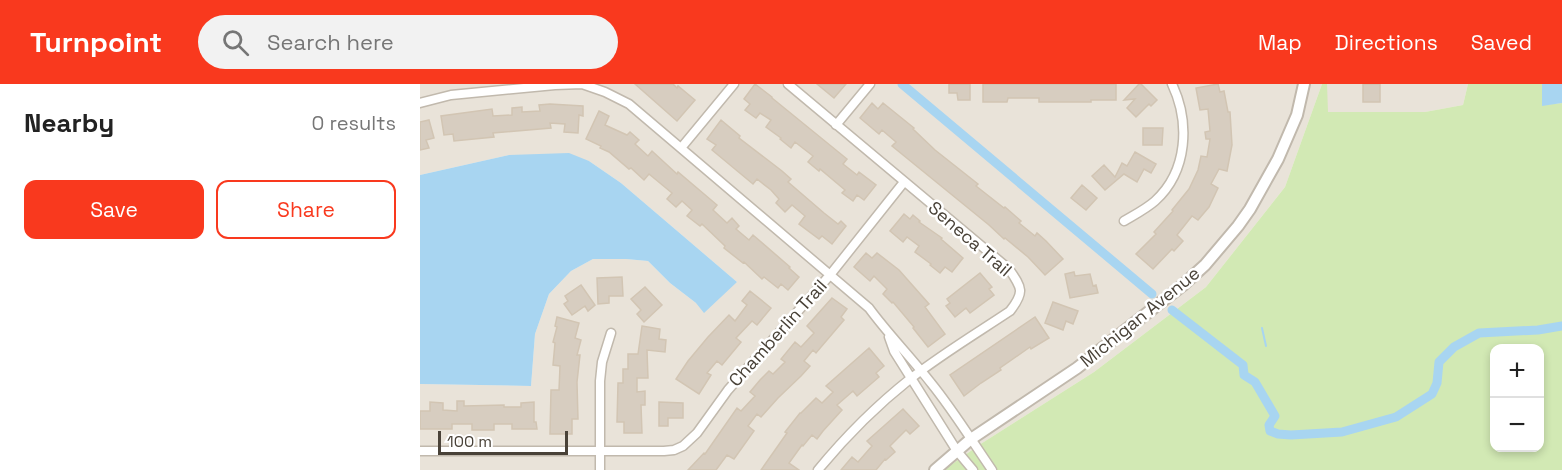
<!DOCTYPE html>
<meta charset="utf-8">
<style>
body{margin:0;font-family:"Space Grotesk",sans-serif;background:#f2f2f2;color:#222}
.controls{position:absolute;right:18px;bottom:18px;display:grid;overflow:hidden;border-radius:12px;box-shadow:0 3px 9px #0003}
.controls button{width:54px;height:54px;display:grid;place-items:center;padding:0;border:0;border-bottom:2px solid #e0e0e0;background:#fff;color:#222;font:30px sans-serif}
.scale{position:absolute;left:18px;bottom:15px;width:130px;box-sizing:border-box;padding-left:6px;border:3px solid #494238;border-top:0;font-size:16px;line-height:21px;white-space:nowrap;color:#494238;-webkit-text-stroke:4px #fff;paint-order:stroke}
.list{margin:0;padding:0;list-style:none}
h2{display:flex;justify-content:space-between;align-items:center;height:78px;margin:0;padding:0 24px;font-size:26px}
h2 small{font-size:20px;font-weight:400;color:#767676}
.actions{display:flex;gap:12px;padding:18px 24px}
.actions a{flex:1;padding:14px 0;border:2px solid #f9391e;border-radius:12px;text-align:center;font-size:21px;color:#f9391e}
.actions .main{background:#f9391e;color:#fff}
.icon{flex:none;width:33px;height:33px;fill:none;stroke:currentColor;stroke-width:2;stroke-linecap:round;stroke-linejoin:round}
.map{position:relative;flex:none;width:1142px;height:386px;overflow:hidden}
header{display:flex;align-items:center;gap:36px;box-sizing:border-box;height:84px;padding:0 30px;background:#f9391e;color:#fff}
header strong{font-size:28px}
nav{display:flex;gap:33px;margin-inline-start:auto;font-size:21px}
.search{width:420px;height:54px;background:#f2f2f2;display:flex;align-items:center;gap:15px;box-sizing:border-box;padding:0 21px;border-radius:33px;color:#767676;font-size:22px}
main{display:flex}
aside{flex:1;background:#fff}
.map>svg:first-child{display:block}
</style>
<header>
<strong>Turnpoint</strong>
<div class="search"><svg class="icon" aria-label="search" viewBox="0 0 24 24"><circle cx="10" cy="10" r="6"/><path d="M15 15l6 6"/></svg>Search here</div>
<nav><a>Map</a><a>Directions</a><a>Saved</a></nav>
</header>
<main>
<aside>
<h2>Nearby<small>0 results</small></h2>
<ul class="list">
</ul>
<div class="actions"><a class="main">Save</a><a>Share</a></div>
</aside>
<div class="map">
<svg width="1142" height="386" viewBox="0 0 1142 386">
<rect width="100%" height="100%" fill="#f5f2ea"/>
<path fill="#e9e3d9" d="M0,0H880L873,29L854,73L827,122L815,139L782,178L761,197L655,280L548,351L508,386H0V300L111,302L115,250L129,210L151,187L173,175H206L228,177L250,199L276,219L317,198L201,99L169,77L89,71L0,91Z
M889,0H902L865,103L786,203L674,288L559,361L524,386H522L554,359L659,288L766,206L788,185L822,146Z
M907,0H1048L1043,21L1005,28H907Z"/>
<path fill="#d2e9b4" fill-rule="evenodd" d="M902,0H907L908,28H1005L1043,21L1048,0H1122V21L1142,19V386H524L559,361L674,288L786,203L865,103ZM1074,264H1120V364H1074Z"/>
<path fill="#a8d5f1" d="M1122,0H1142V19L1122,22Z
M149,69L169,77L201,99L317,198L284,229L276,219L250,199L228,177L206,175H173L151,187L129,210L115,250L111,302L0,300V91L89,71Z"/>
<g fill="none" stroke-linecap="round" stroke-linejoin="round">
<path stroke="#a8d5f1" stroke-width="2" d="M612,109L614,107
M842,244L846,262"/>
<path stroke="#a8d5f1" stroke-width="9" d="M482,0L732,210
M752,226L823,281L824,291L835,298L855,332L849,341L850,347L858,350L871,351L922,348L976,333L1012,310L1017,299L1019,278L1034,263L1059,249L1118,246L1142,242"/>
</g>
<path fill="#d7cdc0" stroke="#d2c5b3" stroke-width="1.5" d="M215,0H253L257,4L258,2L275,16L257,37Z
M335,0L352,13V14L427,75L423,80L437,91L439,88L456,101L444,116L437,111L433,117L422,109L425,106L400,85L399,87L388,78L393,72L375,58L371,64L360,55L361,54L346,43L351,36L340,29L336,34L325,26L330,20L324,15Z
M397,0H426L414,14Z
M529,0H550V16H538L537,9H529Z
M563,0H696V16H671V18H619V14H588L587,18H563Z
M719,0H721L737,16L731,22L729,20L716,33L707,24L715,15L704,16Z
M798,0L800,8L804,7L808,28H810L812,61L807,87L799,85L791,100L798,104L789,123L778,136L772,132L757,151L763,157L754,167L752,165L733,185L716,170L736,150L734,148L753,127L752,126L769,105L778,86L781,72L787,73L790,55H786L785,48L790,47L788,25L780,26L776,4Z
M943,0H960V18H943Z
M452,19L458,25L463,19L494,44L493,45L515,66L558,100L556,102L584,124L585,123L601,137L599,139L615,152L617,149L626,157L643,175L625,191L608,173L585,154L584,155L569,141L472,62L476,58L462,46L459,50L440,34Z
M130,20L163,22V32L159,31L158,49L144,48L145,40L130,39L131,44L73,49L74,53L34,57L33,50L24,51L21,32L72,25L73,32L92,31V24L102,23V28L120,27L119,21Z
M179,27L189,32L185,41L207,51L210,48L219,56L215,60L228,72L232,67L257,90L258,88L297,121L293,126L307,139L312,134L319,142L316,145L329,156L333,151L370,183L369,184L379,193L368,206L361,200L358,204L344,193L342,195L324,178L323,179L304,164L305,162L282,140L280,142L267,132L272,126L262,117L256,123L247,115L252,109L229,90L224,96L211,84L209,85L189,68L180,64L181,62L166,55Z
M9,36L14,54L6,56L9,64L0,66V38Z
M301,36L320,52L319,54L362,87L371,95L368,98L404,129L418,140L421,137L426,142L412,160L402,152L399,155L379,140L385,132L372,121L365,128L356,119L359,115L351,106L337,95L333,100L292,66L296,61L287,55Z
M723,44H743L742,61H723Z
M715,68L736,80L731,89L724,85L717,98L704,90L685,106L672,92L684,81L695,93L702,79L707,82Z
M662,101L677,114L666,126L651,114Z
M484,130L490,135L493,131L500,137L499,138L522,154L521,155L543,174L532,188L525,183L520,189L510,181L511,180L495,168L499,162L487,153L483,158L470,147Z
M446,169L452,174L457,169L479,186L509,220L505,223L525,250L508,263L493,244L494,243L473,218L472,219L463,210L467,205L454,192L450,197L434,183Z
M654,188L655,192L670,190L673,202L676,201L678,209L650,214L645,190Z
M560,189L572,203L569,205L574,211L550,229L546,224L535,233L526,222L530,219L527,215Z
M202,193L203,212H189V219L178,220L177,194Z
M161,201L175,221L168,227L165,222L152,231L144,220L148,217L145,212Z
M225,203L242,221L224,238L217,230L221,226L211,215Z
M330,207L351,224L337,241L332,237L316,254L321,258L302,281L297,277L287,289L291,291L279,310L256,295L268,277L288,253L309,231L315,237L327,221L322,217Z
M412,214L427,225L421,233L424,236L396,269L393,266L384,277L390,282L381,292L358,314L341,333L337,330L328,342L334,347L314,375L307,371L296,386H268L284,369L285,370L317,324L321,327L335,312L330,308L340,296L349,287L353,290L365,278L361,275L375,258L381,263L394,249L387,242Z
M633,218L658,227L653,240L646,237L643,246L625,239Z
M137,233L159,239L155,254L161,256L157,271H160L157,298L158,335H152V350H130L131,306H139L140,282L133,281L135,259L133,258L137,243L135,242Z
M615,233L629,254L611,265L610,263L580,284L581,286L561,299L544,312L530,291Z
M222,242L240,245L239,255L246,256L245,268L227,266L228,294H217V308L225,307V321H221L222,349H204V338H197L198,299H203V285H208V270H218Z
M449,264L464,282L456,289L459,293L437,312L433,307L417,321L422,326L403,347L397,355L392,351L383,362L382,361L369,379L379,386H341L367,349L365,348L380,329H381L396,314L402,319L413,308L406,302Z
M37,317H44V322L84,321V323H101V319L114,318V338H116L117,345H92V340H74V346H52V340H32V345H0V327H10V318L23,319V326L37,327Z
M239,318L263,319V334H248V342H239Z
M483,325L499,342L490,350L486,346L470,362L475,368L466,376L465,375L456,386H421L432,373L438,378L452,362L447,357Z"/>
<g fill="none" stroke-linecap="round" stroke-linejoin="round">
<defs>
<path id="minor" d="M368,0L589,185C602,204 605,208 590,227C557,249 522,270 490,295C456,322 426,352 398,386
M0,19L31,11L135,1L162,0L185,8L209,20L449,224C468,250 491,273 511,299C533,326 552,357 572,386
M416,41L450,0
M261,64L314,0
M704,137C714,131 726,125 735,117C768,87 770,38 752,0
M469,253L474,267L537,367L553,386
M0,367H244L254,366L263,362L277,349L308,306L410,191L484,98
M180,386V297L182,278L191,249"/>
<path id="tertiary" d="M515,386L551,355L657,284L763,201L785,181L818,142L830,125L858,75L877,31L884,0"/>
</defs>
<use href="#minor" stroke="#c1b9ad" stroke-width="11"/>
<use href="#tertiary" stroke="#c1b9ad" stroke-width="14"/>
<use href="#minor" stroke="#fff" stroke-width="8"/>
<use href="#tertiary" stroke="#fff" stroke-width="10"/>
</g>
<g text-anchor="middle" stroke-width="5" stroke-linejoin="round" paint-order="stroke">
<g font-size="18" fill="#494238" stroke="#fff">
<text transform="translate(550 155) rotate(41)" y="6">Seneca Trail</text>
<text transform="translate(720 233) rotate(-39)" y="6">Michigan Avenue</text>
<text transform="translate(358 249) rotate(-48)" y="6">Chamberlin Trail</text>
</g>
</g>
</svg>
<div class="controls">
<button>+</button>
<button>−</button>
</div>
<div class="scale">100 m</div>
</div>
</main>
